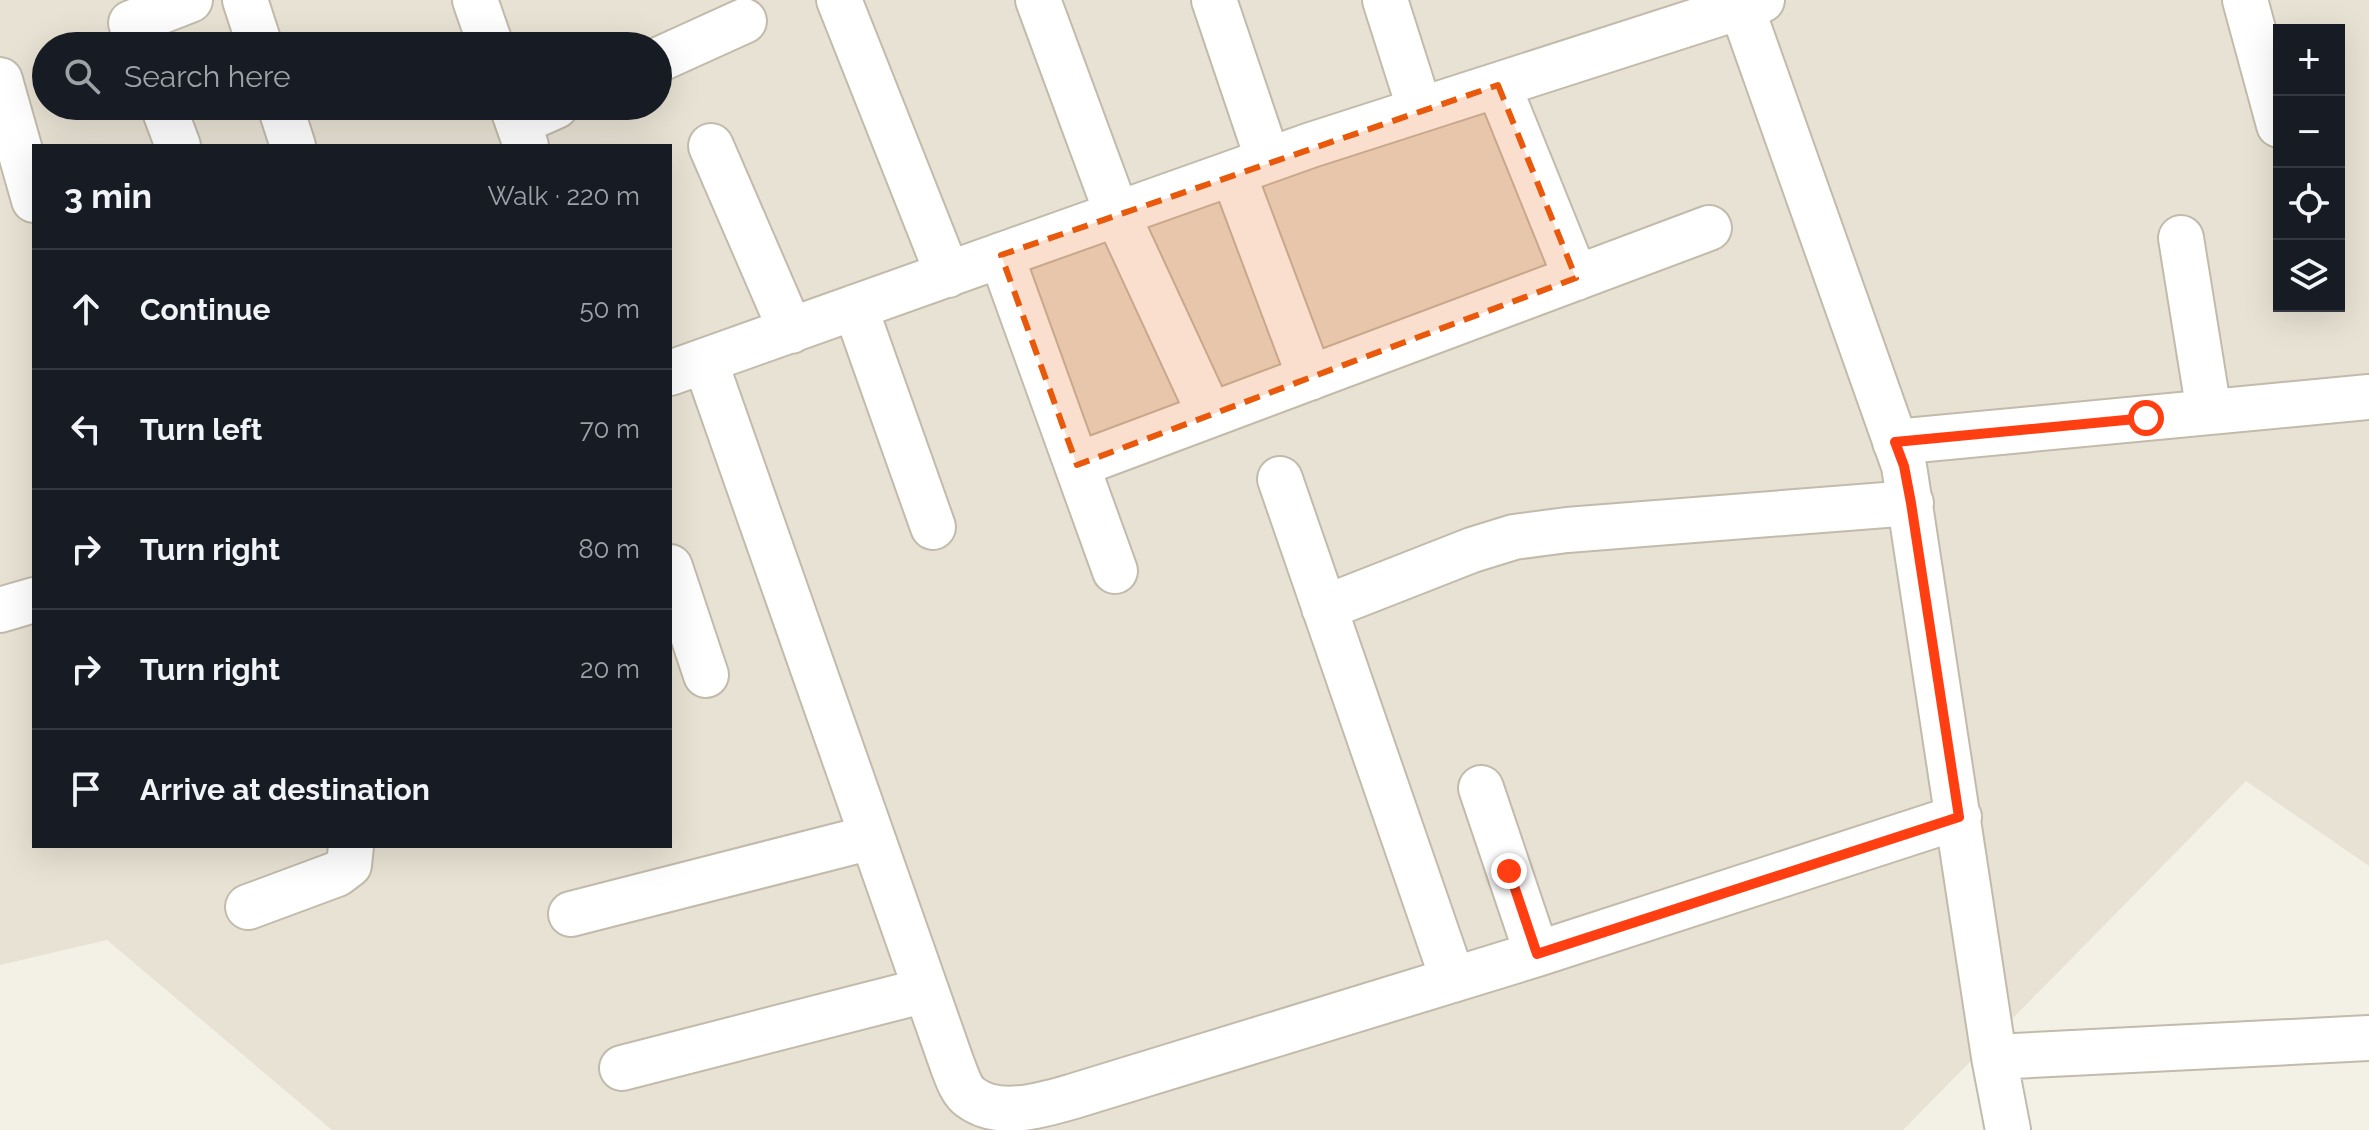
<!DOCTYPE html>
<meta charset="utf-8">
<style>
body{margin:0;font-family:Raleway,sans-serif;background:#242831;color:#f1f3f6}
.controls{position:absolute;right:24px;top:24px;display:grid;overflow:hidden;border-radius:0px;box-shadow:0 8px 32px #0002}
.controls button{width:72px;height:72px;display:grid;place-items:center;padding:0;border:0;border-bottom:2px solid #363941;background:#171b24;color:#f1f3f6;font:40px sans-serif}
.stop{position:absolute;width:24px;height:24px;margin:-18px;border:6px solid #ff3f12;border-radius:50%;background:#fff}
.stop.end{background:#ff3f12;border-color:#fff;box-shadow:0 2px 8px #0008}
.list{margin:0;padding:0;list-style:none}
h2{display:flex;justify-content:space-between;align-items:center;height:104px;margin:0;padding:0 32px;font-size:34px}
h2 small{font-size:26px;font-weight:400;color:#9ea1a6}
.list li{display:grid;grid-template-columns:52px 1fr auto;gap:24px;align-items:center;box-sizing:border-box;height:120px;padding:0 32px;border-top:2px solid #363941}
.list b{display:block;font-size:30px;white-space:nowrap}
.list em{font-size:26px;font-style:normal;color:#9ea1a6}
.icon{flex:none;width:44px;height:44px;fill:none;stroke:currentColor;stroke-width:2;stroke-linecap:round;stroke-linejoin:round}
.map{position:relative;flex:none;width:2369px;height:1130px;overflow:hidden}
.search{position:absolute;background:#171b24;box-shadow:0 8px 32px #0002;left:32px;top:32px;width:640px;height:88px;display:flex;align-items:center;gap:20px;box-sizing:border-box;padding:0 28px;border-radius:44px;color:#9ea1a6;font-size:30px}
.panel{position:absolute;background:#171b24;box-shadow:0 8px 32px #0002;left:32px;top:144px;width:640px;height:704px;border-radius:0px}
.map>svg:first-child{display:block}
</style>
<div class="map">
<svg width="2369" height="1130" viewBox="0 0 2369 1130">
<rect width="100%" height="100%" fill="#f3f0e6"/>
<path fill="#e8e2d4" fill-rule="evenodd" d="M0,0H2369V866L2246,781L1903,1130H332L107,940L0,965ZM2279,30H2339V306H2279ZM46,46H658V106H46ZM34,146H670V846H34Z"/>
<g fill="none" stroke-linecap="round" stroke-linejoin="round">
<defs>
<path id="minor" d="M245,0L260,46
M475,0L491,46
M839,0L948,275
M1038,0L1117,214L1210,415
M1214,0L1268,160
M1385,0L1420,110
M1739,0L1904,466L1994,1057L2008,1130
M2245,0L2279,125
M131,23L190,0
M658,60L744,21
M0,80L34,200
M1498,85L1576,278
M163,106L178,146
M280,106L293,146
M512,106L526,146
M518,123L556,106
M711,146L791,331
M1233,173L1310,378
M2181,238L2209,412
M1001,255L1115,571
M855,307L933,527
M705,361L952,1064C956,1074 961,1091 970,1097C998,1119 1043,1105 1074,1096L1537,954L1959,817
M670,373L1311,145L1762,0
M1895,442L2369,397
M1077,465L1709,228
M1280,479L1453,980
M670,567L706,675
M1324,608L1472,550L1514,537L1567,530L1911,503
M0,610L34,600
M1481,788L1537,954
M248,907L337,874L349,865L351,846
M571,914L872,837
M1994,1057L2369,1038
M622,1068L926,990"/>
</defs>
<use href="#minor" stroke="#c2bbab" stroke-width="48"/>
<use href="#minor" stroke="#fff" stroke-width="44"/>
</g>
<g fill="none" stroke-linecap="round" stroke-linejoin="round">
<path stroke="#ff3f12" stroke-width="10" d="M1509,871L1537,954L1959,817L1911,503L1904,466L1895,442L2146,418"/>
</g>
<path fill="#e8590c" fill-opacity="0.2" stroke="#e8590c" stroke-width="6" stroke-dasharray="16 10" stroke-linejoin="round" d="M1498,85L1576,278L1077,465L1001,255Z"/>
</svg>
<div class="controls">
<button>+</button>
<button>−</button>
<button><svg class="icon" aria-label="locate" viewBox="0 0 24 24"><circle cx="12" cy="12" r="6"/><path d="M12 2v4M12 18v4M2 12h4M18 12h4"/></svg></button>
<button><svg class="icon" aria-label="layers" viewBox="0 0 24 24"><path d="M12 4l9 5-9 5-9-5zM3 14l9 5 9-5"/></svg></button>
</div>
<div class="stop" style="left:2146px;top:418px"></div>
<div class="stop end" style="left:1509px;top:871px"></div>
<div class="search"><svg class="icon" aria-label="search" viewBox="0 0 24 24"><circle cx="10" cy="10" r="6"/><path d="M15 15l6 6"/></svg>Search here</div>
<section class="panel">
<h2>3 min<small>Walk · 220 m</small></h2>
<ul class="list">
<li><svg class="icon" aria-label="ahead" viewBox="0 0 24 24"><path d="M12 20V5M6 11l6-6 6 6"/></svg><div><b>Continue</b></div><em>50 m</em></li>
<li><svg class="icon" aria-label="left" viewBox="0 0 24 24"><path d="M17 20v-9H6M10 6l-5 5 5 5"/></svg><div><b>Turn left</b></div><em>70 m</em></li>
<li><svg class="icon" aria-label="right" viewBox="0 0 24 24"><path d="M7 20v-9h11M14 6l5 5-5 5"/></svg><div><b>Turn right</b></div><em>80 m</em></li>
<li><svg class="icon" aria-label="right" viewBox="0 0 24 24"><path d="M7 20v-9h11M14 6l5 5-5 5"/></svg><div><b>Turn right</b></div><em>20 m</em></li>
<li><svg class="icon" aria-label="arrive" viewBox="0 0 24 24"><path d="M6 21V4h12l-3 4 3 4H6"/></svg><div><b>Arrive at destination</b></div></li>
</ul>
</section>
</div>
